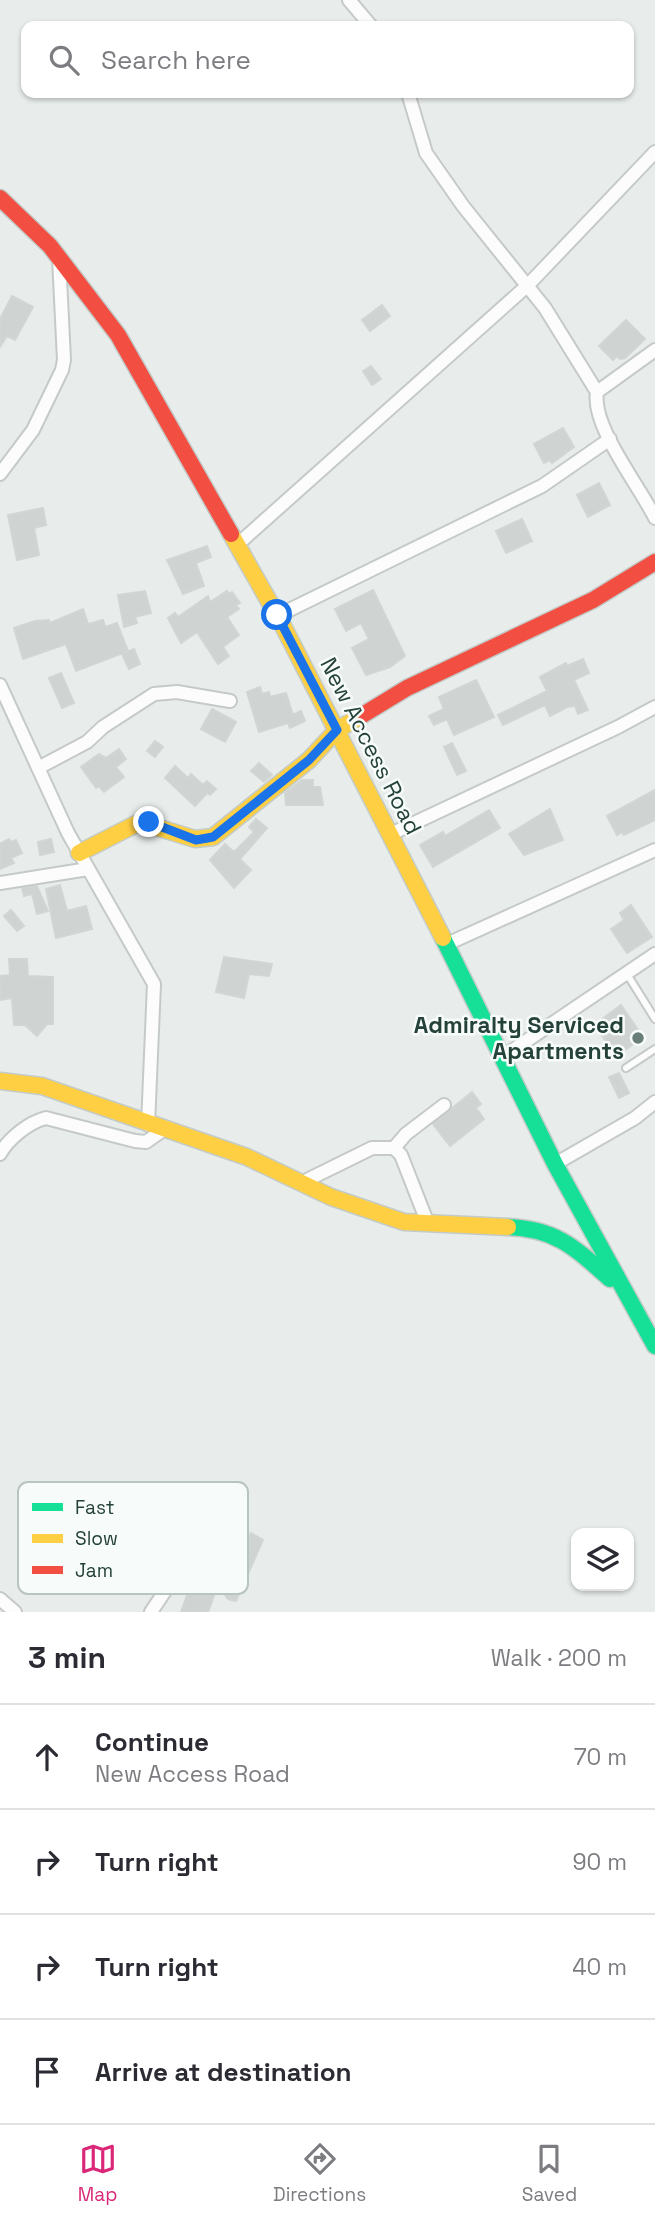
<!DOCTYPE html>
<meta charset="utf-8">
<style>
body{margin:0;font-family:"Space Grotesk",sans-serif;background:#f7f7f7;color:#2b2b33}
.controls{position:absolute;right:21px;bottom:21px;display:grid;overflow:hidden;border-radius:14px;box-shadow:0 2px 5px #0004}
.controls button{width:63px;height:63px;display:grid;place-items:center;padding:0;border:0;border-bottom:2px solid #e1e1e2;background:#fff;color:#2b2b33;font:35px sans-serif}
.stop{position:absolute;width:21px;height:21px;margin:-16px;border:5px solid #1a73e8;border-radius:50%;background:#fff}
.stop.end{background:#1a73e8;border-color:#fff;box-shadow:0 2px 7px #0008}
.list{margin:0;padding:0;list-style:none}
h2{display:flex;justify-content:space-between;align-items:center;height:91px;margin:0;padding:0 28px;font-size:30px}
h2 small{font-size:23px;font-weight:400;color:#7c7c81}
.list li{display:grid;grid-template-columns:46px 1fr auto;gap:21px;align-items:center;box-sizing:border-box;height:105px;padding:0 28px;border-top:2px solid #e1e1e2}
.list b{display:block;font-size:26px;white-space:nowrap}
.list p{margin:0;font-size:23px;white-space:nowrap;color:#7c7c81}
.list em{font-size:23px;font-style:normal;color:#7c7c81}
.icon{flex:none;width:38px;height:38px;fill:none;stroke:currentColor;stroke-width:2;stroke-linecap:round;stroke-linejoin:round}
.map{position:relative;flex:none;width:655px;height:1612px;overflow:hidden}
.search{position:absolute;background:#fff;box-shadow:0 2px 5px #0004;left:21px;right:21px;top:21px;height:77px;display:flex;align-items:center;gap:18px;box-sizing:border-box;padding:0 24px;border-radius:14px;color:#7c7c81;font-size:26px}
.sheet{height:511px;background:#fff}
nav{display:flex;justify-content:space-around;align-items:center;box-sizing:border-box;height:98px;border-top:2px solid #e1e1e2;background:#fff;font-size:19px;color:#7c7c81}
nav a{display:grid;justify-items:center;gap:4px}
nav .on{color:#db2777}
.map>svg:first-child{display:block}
</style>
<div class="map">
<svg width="655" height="1612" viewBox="0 0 655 1612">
<rect width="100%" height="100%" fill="#e8edeb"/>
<path fill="#cfd4d2" stroke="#d1d6d4" stroke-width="2" d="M12,296L33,307L15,340L7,336L0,347V319Z
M382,305L390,316L370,331L362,320Z
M626,320L645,339L625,358L620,359L617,356L613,360L599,346Z
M371,366L381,379L372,385L363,371Z
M563,428L574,447L552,463L550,460L544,463L534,444Z
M599,483L610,505L588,517L577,495Z
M43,508L46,525L34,528L39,555L17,560L8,515Z
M522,519L532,541L506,553L496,531Z
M207,546L211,557L196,563L204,586L183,594L167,560Z
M373,590L405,656L390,667L366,675L352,648L369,639L361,623L346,631L335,609Z
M145,591L151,613L135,617L137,623L124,627L118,595Z
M227,591L229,594L232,592L240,603L236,605L239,609L227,617L239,635L223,647L229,656L218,664L197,632L181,643L168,618L175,613L178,617L208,596L210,602Z
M83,609L88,624L103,620L105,627L117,623L128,651L76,671L66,644L23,659L14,628L35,621L49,620L50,623Z
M134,649L140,664L129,669L122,654Z
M583,659L589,673L574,680L588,710L578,714L575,706L567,707L550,716L545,705L503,725L498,715L547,691L540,677L566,663L567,666Z
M61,673L74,703L62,708L49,678Z
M476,680L494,717L454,735L447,719L434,725L429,716L444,709L439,697Z
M260,687L262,694L269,692L270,697L286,693L293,715L301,711L305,721L290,728L288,723L259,732L247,692Z
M212,709L236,722L225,742L201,729Z
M155,741L163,747L155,757L147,751Z
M452,743L466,771L457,775L444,747Z
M119,749L126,759L116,767L124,777L104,792L99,786L96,788L81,767L99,754L106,758Z
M259,763L272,775L264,782L251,771Z
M175,766L188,778L191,774L203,785L207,781L216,789L210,795L207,793L195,806L165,778Z
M302,780H313V787H320L323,805H286L285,793Z
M655,790V820L624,835L622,832L617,835L607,816Z
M550,809L563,840L524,855L509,834Z
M489,810L500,828L433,867L420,845L443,832L445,836Z
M256,819L267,828L240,859L251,870L234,888L210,860L225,844L234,852L254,832L249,827Z
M9,839L11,842L16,840L22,853L11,858L14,863L0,869V844Z
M51,839L54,852L40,855L38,842Z
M60,885L67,911L86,906L92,929L56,938L46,889Z
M37,886L48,911L37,914L32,894L24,896L22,888Z
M631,905L652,937L627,953L611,929L624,920L620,913Z
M11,910L24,926L17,931L4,916Z
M224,957L272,964L269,976L249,974L244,998L216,992Z
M9,959H27L28,976L53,977V1024H47L37,1036L25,1025H14L12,998L0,1000V976L10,975Z
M621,1005L643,1037L617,1056L594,1025Z
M619,1073L629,1093L619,1098L609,1077Z
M472,1092L481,1104L476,1108L484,1119L450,1146L433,1124Z
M251,1533L263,1540L236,1601L228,1599L218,1585L208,1612H181L194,1576L184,1570L190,1559L196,1562L208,1541L233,1558L241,1552Z"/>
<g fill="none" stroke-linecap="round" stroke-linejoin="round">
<defs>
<path id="lane" d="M627,974L655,1019
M626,1068L655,1049"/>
<path id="street" d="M349,0L371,26
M408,93L426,153L463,206L545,308L597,392
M655,350L597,392C591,426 639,485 655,518
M0,474L33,430L62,370L64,360L59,258
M237,545L528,285L655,152
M277,616L542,486L610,439
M0,685L68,833L154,984L148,1125
M38,768L87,742L103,727L154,694L177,692L230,701
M391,834L618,727L655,707
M0,883L88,869
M447,944L655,850
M504,1056L655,954
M394,1148L406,1134L444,1105
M0,1154C8,1139 29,1122 46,1118L135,1141L146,1142L163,1130
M555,1164L635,1118L655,1102
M301,1183L372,1148H394L401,1155L428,1224
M0,1599L15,1612
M151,1612L173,1579"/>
<path id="fast" d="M443,938L555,1164L655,1346
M508,1227C557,1229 575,1248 610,1279"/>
<path id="slow" d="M231,534L283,626L443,938
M79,853L140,822L195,839L213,837L309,760L337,730L361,716
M0,1081L42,1086L247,1157L331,1197L404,1222L508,1227"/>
<path id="jam" d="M0,198L50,246L118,335L231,534
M361,716L407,688L593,600L655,562"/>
</defs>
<use href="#lane" stroke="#c5cac8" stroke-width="10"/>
<use href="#street" stroke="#c5cac8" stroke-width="16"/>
<use href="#fast" stroke="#c3cbc8" stroke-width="19"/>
<use href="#slow" stroke="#c3cbc8" stroke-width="19"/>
<use href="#jam" stroke="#c3cbc8" stroke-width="19"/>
<use href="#lane" stroke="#fcfcfc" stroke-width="6"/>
<use href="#street" stroke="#fcfcfc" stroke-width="12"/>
<use href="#fast" stroke="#16e098" stroke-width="16"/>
<use href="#slow" stroke="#ffcf43" stroke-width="16"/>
<use href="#jam" stroke="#f24e42" stroke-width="16"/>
</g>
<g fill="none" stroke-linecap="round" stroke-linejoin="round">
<path stroke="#1a73e8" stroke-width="9" d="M149,822L196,840L213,837L309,760L337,730L277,615"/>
</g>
<circle fill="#697e78" stroke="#f7fbf9" stroke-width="2.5" cx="638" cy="1038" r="7"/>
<g text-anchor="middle" stroke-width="5" stroke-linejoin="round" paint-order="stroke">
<g font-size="23" fill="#24423a" stroke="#f7fbf9">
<text transform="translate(371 746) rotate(63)" y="8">New Access Road</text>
</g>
<g font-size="23" font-weight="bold" fill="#24423a" stroke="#f7fbf9" text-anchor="end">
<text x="624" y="1033">Admiralty Serviced<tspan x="624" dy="26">Apartments</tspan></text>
</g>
</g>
<rect x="18" y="1482" width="230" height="112" rx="10" fill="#f7fbf9" stroke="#b8c4c0" stroke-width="2"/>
<rect x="32" y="1503" width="31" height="8" fill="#16e098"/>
<rect x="32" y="1534" width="31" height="9" fill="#ffcf43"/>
<rect x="32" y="1566" width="31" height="8" fill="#f24e42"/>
<g font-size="19" fill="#24423a">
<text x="75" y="1514">Fast</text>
<text x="75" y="1545">Slow</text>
<text x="75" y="1577">Jam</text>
</g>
</svg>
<div class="controls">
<button><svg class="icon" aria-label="layers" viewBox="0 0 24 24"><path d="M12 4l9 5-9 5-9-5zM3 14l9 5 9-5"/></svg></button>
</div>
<div class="stop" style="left:277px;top:615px"></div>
<div class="stop end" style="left:149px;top:822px"></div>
<div class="search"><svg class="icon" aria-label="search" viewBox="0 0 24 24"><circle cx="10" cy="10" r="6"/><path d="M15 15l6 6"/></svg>Search here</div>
</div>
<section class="sheet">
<h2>3 min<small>Walk · 200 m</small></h2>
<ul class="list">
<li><svg class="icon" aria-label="ahead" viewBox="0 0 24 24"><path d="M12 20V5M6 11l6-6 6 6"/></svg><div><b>Continue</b><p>New Access Road</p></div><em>70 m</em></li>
<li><svg class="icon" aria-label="right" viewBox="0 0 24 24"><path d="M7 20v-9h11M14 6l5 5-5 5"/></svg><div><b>Turn right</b></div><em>90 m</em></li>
<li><svg class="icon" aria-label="right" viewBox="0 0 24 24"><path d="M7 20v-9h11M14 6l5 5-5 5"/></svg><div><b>Turn right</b></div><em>40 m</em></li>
<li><svg class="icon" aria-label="arrive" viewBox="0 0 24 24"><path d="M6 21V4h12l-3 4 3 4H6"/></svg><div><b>Arrive at destination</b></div></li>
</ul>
</section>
<nav>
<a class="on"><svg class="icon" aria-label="map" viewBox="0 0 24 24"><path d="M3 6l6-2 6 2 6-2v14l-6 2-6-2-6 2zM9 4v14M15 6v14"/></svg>Map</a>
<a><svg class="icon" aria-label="directions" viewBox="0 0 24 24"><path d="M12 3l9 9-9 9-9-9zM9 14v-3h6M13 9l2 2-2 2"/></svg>Directions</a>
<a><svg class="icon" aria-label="saved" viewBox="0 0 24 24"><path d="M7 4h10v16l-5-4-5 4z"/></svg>Saved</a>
</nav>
